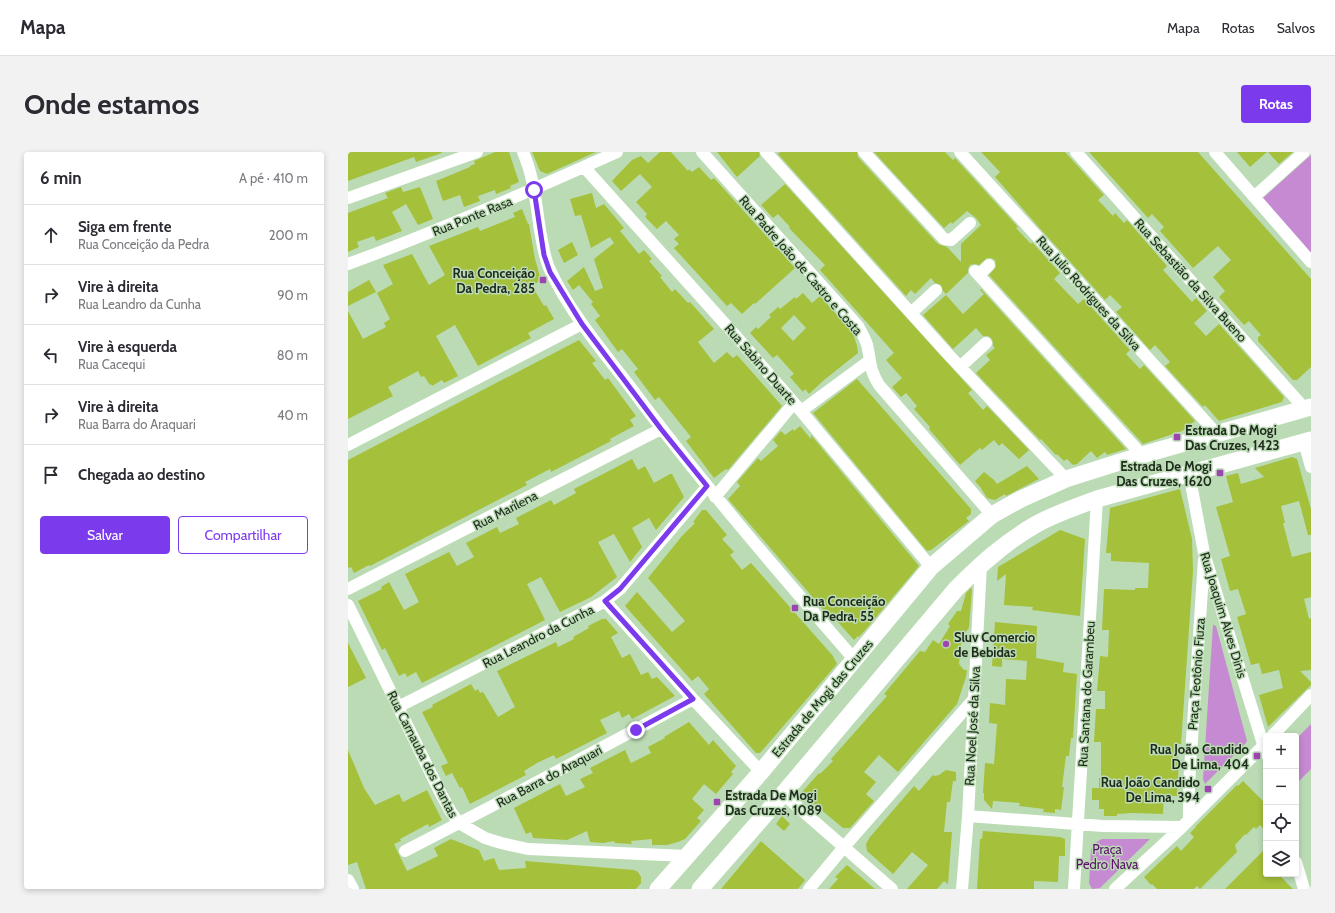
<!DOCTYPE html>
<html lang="pt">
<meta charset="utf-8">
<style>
body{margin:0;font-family:Cabin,sans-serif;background:#f2f2f3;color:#2b2b33}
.controls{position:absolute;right:12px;bottom:12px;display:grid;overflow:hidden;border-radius:4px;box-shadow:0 2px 6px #0003}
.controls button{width:36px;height:36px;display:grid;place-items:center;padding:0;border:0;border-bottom:1px solid #e1e1e2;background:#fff;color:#2b2b33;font:20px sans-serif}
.stop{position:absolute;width:12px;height:12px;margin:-9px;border:3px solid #7c3aed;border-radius:50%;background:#fff}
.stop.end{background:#7c3aed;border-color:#fff;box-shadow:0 1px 4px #0008}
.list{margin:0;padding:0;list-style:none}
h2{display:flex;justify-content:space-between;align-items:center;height:52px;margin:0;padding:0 16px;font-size:17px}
h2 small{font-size:13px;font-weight:400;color:#7c7c81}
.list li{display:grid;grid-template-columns:26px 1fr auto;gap:12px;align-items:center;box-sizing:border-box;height:60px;padding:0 16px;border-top:1px solid #e1e1e2}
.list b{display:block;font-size:15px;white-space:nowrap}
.list p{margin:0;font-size:13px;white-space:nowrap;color:#7c7c81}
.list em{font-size:13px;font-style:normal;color:#7c7c81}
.actions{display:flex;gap:8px;padding:12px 16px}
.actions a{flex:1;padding:9px 0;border:1px solid #7c3aed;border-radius:4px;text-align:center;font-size:14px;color:#7c3aed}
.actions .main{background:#7c3aed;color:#fff}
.icon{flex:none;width:22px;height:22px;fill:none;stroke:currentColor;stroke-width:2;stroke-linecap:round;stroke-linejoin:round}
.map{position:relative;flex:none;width:963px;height:737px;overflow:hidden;border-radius:4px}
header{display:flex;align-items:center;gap:24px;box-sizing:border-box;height:56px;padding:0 20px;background:#fff;border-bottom:1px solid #e1e1e2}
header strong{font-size:19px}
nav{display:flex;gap:22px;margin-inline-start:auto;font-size:14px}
.intro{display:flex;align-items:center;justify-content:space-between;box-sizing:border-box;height:96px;padding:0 24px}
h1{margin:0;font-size:28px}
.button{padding:10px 18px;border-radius:4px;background:#7c3aed;color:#fff;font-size:14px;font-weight:700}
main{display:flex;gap:24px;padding:0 24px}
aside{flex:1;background:#fff;border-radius:4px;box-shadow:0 2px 6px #0003}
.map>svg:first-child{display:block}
</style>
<header>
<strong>Mapa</strong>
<nav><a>Mapa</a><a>Rotas</a><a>Salvos</a></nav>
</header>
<div class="intro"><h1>Onde estamos</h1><a class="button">Rotas</a></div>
<main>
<aside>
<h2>6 min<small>A pé · 410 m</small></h2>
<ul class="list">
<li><svg class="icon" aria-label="ahead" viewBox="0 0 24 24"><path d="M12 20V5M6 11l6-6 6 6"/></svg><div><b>Siga em frente</b><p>Rua Conceição da Pedra</p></div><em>200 m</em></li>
<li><svg class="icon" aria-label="right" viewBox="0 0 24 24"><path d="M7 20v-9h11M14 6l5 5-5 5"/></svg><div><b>Vire à direita</b><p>Rua Leandro da Cunha</p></div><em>90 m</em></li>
<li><svg class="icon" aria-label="left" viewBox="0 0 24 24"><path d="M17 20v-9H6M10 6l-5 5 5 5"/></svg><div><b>Vire à esquerda</b><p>Rua Cacequi</p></div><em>80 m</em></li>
<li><svg class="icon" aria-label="right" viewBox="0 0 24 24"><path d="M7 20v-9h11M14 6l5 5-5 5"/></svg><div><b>Vire à direita</b><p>Rua Barra do Araquari</p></div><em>40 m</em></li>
<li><svg class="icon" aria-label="arrive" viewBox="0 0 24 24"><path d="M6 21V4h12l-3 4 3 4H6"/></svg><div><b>Chegada ao destino</b></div></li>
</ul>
<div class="actions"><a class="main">Salvar</a><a>Compartilhar</a></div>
</aside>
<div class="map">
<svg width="963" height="737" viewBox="0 0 963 737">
<rect width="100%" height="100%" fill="#bbdbb5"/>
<path fill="#c58ad2" d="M963,3V101L915,46Z
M866,473L868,474L899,589L897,592L857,632L855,627L865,473Z
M963,572V617L948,632V587Z
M754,687H802L752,736L744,737L741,731L743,697L747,691Z"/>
<path fill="#a5c03a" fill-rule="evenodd" d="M0,0H93L94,1L68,10L66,5L0,29Z
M147,0H161L171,30L162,34L163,36L148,42L147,38L130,44L132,49L116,55L112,43L95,49L88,29L122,15V14L127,12L126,9Z
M184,0H248L199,22L192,19Z
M312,0H323L340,19L341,17L344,20L351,15L363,28L366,26L447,116L407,152L406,151L394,162L383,151L379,154L326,96L331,92L326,87L331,83L318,69L309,77L297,65L299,62L288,50L304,35L292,22L273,39L264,29L284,8L293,4L300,11Z
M369,0H411L412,4L389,25Z
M432,0H509L510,5L590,92L599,95L613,110V92L633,73L628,66L619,59L610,67L604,72L603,70L596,76L526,0H597L605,8L607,6L670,75L668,76L683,92L684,90L712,121L706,127L730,152L736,147L782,198L778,202L792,217L796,213L847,269L834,279L795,292L641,123L648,115L647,108L643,106H639L631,113L626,112L622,113L620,117V121L598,142L595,139L593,133L587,131L583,126L567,142L563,138L558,144L430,2Z
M633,0H717L756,43L750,48L765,64L767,61L776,71L779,68L819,114L815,118L844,150L848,146L859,159L846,171L858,184L871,172L936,245L934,250L871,269L857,253L855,255L817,214L822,210L807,193L802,198L768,160L774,155L762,143L757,148L695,80L647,25L652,20Z
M741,0H850L963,127V215L949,228H945L910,189V185L913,183L901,169L896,173L871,145L877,139L865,125L883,108L870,94L845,116L812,79L816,75L804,62L800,66Z
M889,0H919L902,15Z
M920,0H945L931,12Z
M437,32L624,238L620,241L635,258L639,254L681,298L671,307L654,291L651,294L646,288L634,298L632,296L612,313L581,277L582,275L566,257L569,254L558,241L553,245L544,235L554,226L538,208L546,201L472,118L477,113L441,76L442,75L430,62L425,66L413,53Z
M53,35L55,40L72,35L85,67L70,73L58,52L44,60L54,79L28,89L26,84L9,90L11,95L0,100V61L40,46L37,41Z
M244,41L248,56L256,52L276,76L272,79L291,102L296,98L304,107L301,109L314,124L312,125L324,140L327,137L340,151L342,150L366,177L350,190L366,211L379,200L385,206L389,203L434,254L380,318L378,317L366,326L338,289L343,285L311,245L307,248L286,220L290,217L274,197L270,200L247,168L252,164L243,152L245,150L231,133L225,138L219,129L236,115L247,139L255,136L246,107L266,91L262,85L243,96L233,63L227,64L222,47Z
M174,57L180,72H181L187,107L193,128L184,134L196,154L198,153L206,167L180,181L183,186L130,214L107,173L88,184L110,224L96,231L94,228L84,234L83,232L82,233L76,224L73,225L70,219L40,235L45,244L0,267V159L15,187L38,175L36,171L42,167L29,141L45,132L35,113L64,102L81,133L97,123L81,94L130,75L132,79L167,65L165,61Z
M224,90L230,103L216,111L210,98Z
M21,128L28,140L0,154V140Z
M633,137L778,297L759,303L757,300L749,306L743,299L729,312L725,313L719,307L716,309L709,302L708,303L693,287L692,288L628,221L642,208L638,203L647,196L645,194V190L643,186L640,184H635L628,176L605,197L575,163L598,143L615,162L636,142L632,138Z
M455,141L464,151L472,144L505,181L509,194L510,201L476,228L461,242L457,237L455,240L442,225L446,222L429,203L425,206L402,181L408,175L410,177L423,165L421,163L430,155L432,157L447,145L448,147ZM446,163L458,176L445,189L433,176Z
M231,188L248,209L244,211L257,228L260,226L288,264L282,268L286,274L262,287L263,289L203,320L202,317L177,330L179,333L22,414L21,413L6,421L3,415L0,416V308Z
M509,227L623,357V362L618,366L621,369L583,398L579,399L465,261Z
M452,274L463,287V283L571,414L519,476L511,485L510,484L506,488L488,468L486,470L380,347L392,334L389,330L410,306L413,309L430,294L425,288L433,279L437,283L445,277L446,279Z
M944,305L949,307L963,357V383H960L951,349L933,354L937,371H935L944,405L963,400V445L956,447L961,467L963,466V518L952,519L963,530V533L920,575L911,543L935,536L931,518L914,522L911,511L903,513L889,465L898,462L890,437L882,439L873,407L882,404L868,355L885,350L878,324L890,321L893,332L916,325L907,316Z
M284,307L290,318L297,314L306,331L322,322H324L336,345L308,378L301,366L284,376L294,395L282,410L266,382L250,390L269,425L243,445L212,460L193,425L179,432L197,468L74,531L68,520L59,525L57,521L51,524L37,496L34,498L10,449L34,437L33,435L41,430L56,458L71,450L57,422L101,400L109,414L126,405L118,391L149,375L152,381L171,372L168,366L203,348L206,353L228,341L226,337Z
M679,314L691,327L658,344L657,342L647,348L639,346L633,336L627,329L636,320L646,328L649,332Z
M832,337L844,387L845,419L833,592H830V609H831L829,644H816L815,662L785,661L769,662V664H756V657H751V648H744V636H751V626H753V590H746L748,557H757V539H749L752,504L760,505L761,478H754L756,437L787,438V436H800L801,411L763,409V401H758L762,356Z
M354,358H358L379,383L374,387L386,400L382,403L394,418L403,411L485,504L489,512L412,601H408L356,542L361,537L350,524L344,529L277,454L289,440L324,480L337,469L300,426L334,384L347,371L345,370Z
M712,378L737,387L732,464L684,458L685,455L656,453L658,422L649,429L650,415Z
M623,436L624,437L621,476L614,484L611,512L616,518H619L618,525L609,552L550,620L531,603L516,620L528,630L518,642L526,649L502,676H495L453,641L471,621L472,622L485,609L483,607L539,544L536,542L572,499L577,500L585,488L591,492L602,474L600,472L609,459H613L618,441Z
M254,467H258L270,481L263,485L274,506L282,502L293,523L300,520L304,527L309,525L327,544L284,567L281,562L274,566L271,559L252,568L259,581L208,607L206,603L189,611L176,619L178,623L122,652L114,635L112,636L104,621L98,624L93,614L100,611L74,560L85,555L84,553L123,532L127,539L130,537L132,541L135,540L150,565L167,555L149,519L208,490L210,495L226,487L225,485L241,476L240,474Z
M647,470L689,474L688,506L716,511L715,520L729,522L725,586H723L721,604H718L714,635H716L713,658L707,657V661L695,660L696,657L671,654L672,651L645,649L644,657L636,648V641H635L637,611L646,612L649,572L641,571L642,551L657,553L658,527L678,528L679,509L654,507V515L644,514Z
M0,491L18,526L0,535Z
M341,570L361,593L365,588L388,614L383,620L385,622L368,642L356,632L344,647L356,658L349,666L353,669L337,687L330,690L319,693H304V687L283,689L284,692L267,691L266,689L255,691L242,690L239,679L219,688L185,686L183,680L178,682L166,656L212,632L218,644L237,635L232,627L245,621L242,616L277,598L283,611L303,601L300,595L317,586L316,585Z
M0,598L16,636L27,653L51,642L55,650L79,638L94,668L81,675L80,672L52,687L53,689L46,692L59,719L90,704L86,696L103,687L131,698L136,709L146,706L151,718L178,716L177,709L286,718L290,720L293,725V731L288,737H18L9,710L0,713Z
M598,618L608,620V629H605L602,650H599L596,680H604L600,732L596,729L589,737H559L580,713L564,700L545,722L519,699L518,692L522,685L566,634L571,639L585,623L587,624L591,623Z
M895,629L918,652V680L912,673L908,677L906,675L898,683L897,682L887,693L889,700L852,737L849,734L846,737H809L804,732L803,733L796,725L829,694L833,699L846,685L842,681L848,675H847L889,633L890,634Z
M434,664L442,672L436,679L428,672Z
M635,679L712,685L717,687V704H711L710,730L686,729V737H629L632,687H634Z
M413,689L457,728L450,737H373Z
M918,696V722H930L945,737H877Z
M499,713L507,720L527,737H481L490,727L487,725Z"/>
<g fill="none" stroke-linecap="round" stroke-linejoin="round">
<path stroke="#fff" stroke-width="12" d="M175,0C186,25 188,52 192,78C195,93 196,107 203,120C222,160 253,197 280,232C351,328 428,417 506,507
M354,0L510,174C514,182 519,189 520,197C523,213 522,218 531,233L644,363
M418,0L599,201L718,327
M516,0L596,87L603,88L622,71
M612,0L869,282
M728,0L957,257
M867,0L963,110
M236,15L387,183L453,259L583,415
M906,45L956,0
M0,46L129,0
M0,112C91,79 180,40 269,0
M627,119L794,303
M631,123L641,113
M563,161L588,138
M612,215L638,191
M453,259L521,209
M956,290L963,315
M0,293L234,172
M841,321L856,401L918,602
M367,345L446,251
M0,437L313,277
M257,449L345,547L413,620
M0,453L93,642L103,660L111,671L137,686L153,691L180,697L339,704
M50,555L235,461L257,449L272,437L359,335
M924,584L963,543
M435,642L544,737
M620,664L755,674L834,675
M841,668V632L856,408
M57,699L144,654L345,547
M948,710L956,737
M0,728L5,737
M461,737L496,695L625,548
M614,737L620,664L633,412
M726,737L749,347
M767,737L834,675L918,591"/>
<path stroke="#fff" stroke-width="17" d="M310,737L413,620L583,415L644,363L673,347L718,327L794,303L963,255
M352,737L435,642L608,437C632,413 657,390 687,373C706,362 728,355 749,347L963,288"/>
</g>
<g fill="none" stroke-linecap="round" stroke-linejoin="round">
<path stroke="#7c3aed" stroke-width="5" d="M186,38L196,103L202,120L234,172L313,277L359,334L272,437L257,449L345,547L288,578"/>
</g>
<g fill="#9d44b0" stroke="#bbdbb5" stroke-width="1.5">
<rect x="191" y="124" width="8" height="8" rx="2"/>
<rect x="825" y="281" width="8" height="8" rx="2"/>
<rect x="868" y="317" width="8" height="8" rx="2"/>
<rect x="443" y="452" width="8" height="8" rx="2"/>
<circle cx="598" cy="492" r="4"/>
<rect x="905" y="600" width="8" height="8" rx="2"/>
<rect x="856" y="633" width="8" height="8" rx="2"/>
<rect x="365" y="646" width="8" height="8" rx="2"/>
</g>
<g text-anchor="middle" stroke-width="3" stroke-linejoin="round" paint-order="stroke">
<g font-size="13" fill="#1e2a1c" stroke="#bbdbb5">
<text transform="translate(124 64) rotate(-22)" y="5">Rua Ponte Rasa</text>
<text transform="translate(453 113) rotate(49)" y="5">Rua Padre João de Castro e Costa</text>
<text transform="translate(843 128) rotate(48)" y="5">Rua Sebastião da Silva Bueno</text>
<text transform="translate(741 141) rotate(48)" y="5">Rua Julio Rodrigues da Silva</text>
<text transform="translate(413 212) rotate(49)" y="5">Rua Sabino Duarte</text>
<text transform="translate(157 358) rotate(-27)" y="5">Rua Marilena</text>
<text transform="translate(876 463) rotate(73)" y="5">Rua Joaquim Alves Dinis</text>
<text transform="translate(190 484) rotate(-27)" y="5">Rua Leandro da Cunha</text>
<text transform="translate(848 522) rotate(-86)" y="5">Praça Teotônio Fiuza</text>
<text transform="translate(738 542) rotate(-87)" y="5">Rua Santana do Garambeu</text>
<text transform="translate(474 546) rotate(-50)" y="5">Estrada de Mogi das Cruzes</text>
<text transform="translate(624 574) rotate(-87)" y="5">Rua Noel José da Silva</text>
<text transform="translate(75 602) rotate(63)" y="5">Rua Carnauba dos Dantas</text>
<text transform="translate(201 624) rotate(-28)" y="5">Rua Barra do Araquari</text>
</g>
<g font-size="13" font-weight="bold" fill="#1e2a1c" stroke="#bbdbb5" text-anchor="end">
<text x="187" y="126">Rua Conceição<tspan x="187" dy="15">Da Pedra, 285</tspan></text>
<text x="837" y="283" text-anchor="start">Estrada De Mogi<tspan x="837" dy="15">Das Cruzes, 1423</tspan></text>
<text x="864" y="319">Estrada De Mogi<tspan x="864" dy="15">Das Cruzes, 1620</tspan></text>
<text x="455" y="454" text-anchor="start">Rua Conceição<tspan x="455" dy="15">Da Pedra, 55</tspan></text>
<text x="606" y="490" text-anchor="start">Sluv Comercio<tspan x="606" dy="15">de Bebidas</tspan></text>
<text x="901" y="602">Rua João Candido<tspan x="901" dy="15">De Lima, 404</tspan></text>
<text x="852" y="635">Rua João Candido<tspan x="852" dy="15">De Lima, 394</tspan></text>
<text x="377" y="648" text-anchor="start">Estrada De Mogi<tspan x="377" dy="15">Das Cruzes, 1089</tspan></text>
</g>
<g font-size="13" fill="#5c116b" stroke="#bbdbb5">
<text x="759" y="702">Praça<tspan x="759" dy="15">Pedro Nava</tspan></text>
</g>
</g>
</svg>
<div class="controls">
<button>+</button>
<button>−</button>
<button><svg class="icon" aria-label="locate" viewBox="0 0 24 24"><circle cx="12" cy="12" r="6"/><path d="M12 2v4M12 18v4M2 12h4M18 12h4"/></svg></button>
<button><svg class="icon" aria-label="layers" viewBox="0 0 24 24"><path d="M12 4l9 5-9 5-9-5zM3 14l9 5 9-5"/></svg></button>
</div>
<div class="stop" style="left:186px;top:38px"></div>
<div class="stop end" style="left:288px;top:578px"></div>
</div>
</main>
